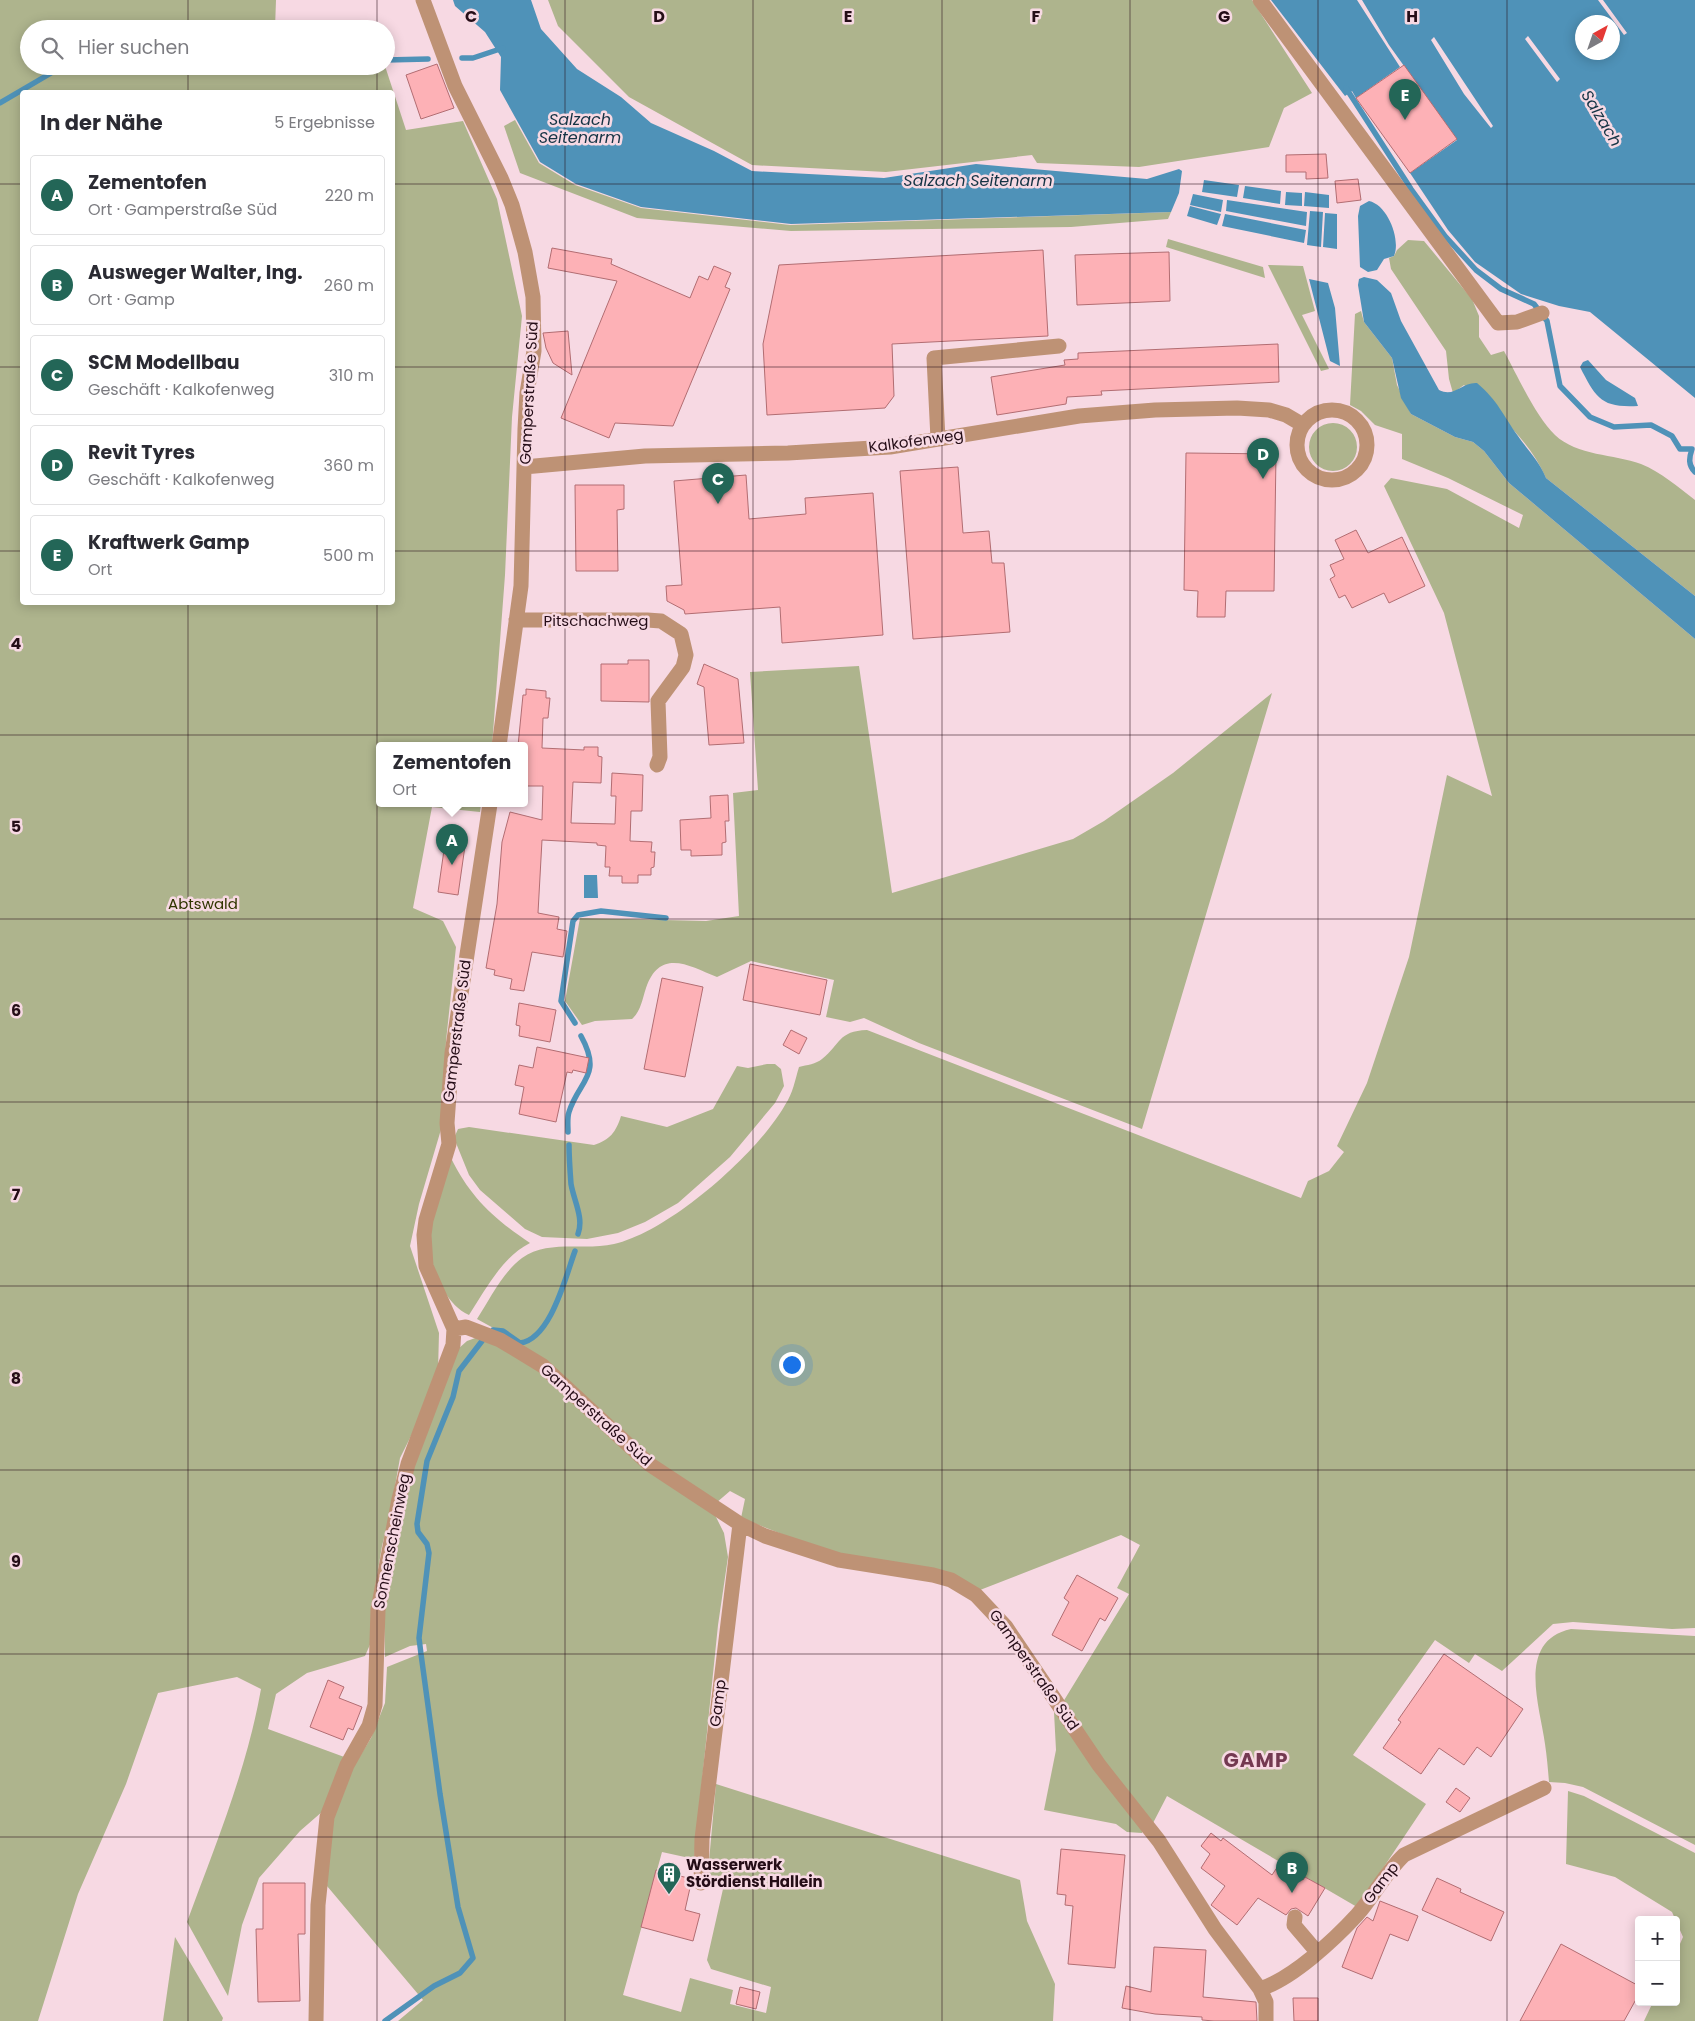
<!DOCTYPE html>
<html lang="de">
<meta charset="utf-8">
<style>
body{margin:0;font-family:Poppins,sans-serif;background:#f2f2f3;color:#2b2b33}
.controls{position:absolute;right:15px;bottom:15px;display:grid;overflow:hidden;border-radius:5px;box-shadow:0 2px 12px #0003}
.controls button{width:45px;height:45px;display:grid;place-items:center;padding:0;border:0;border-bottom:1px solid #e1e1e2;background:#fff;color:#2b2b33;font:25px sans-serif}
.compass{position:absolute;left:1575px;top:15px;width:45px;height:45px;border-radius:50%;background:#fff;box-shadow:0 2px 12px #0003;rotate:40deg}
.you{position:absolute;left:791px;top:1364px;width:18px;height:18px;margin:-12px;border:4px solid #fff;border-radius:50%;background:#1a73e8;box-shadow:0 0 0 8px #1a73e833}
.badge{display:grid;place-items:center;width:32px;height:32px;border-radius:50%;background:#236657;color:#fff;font-size:16px;font-weight:700}
.pin{position:absolute;translate:-50% -41px;filter:drop-shadow(0 1px 2px #0008)}
.pin::after{content:'';position:absolute;top:26px;width:18px;height:15px;background:inherit;clip-path:polygon(0 0,100% 0,50% 100%)}
.popup{position:absolute;left:376px;top:742px;width:152px;height:65px;box-sizing:border-box;display:grid;place-content:center;border-radius:5px;background:#fff;filter:drop-shadow(0 1px 4px #0005);font-size:16px;white-space:nowrap;color:#7c7c81}
.popup b{font-size:19px;color:#2b2b33}
.popup::after{content:'';position:absolute;left:50%;top:100%;margin-left:-10px;border:10px solid transparent;border-top-color:#fff}
.list{margin:0;padding:0;list-style:none}
h2{display:flex;justify-content:space-between;align-items:center;height:65px;margin:0;padding:0 20px;font-size:21px}
h2 small{font-size:16px;font-weight:400;color:#7c7c81}
.list li{display:grid;grid-template-columns:32px 1fr auto;gap:15px;align-items:center;box-sizing:border-box;height:80px;margin:0 10px 10px;padding:0 10px;border:1px solid #e1e1e2;border-radius:5px}
.list b{display:block;font-size:19px;white-space:nowrap}
.list p{margin:0;font-size:16px;white-space:nowrap;color:#7c7c81}
.list em{font-size:16px;font-style:normal;color:#7c7c81}
.icon{flex:none;width:28px;height:28px;fill:none;stroke:currentColor;stroke-width:2;stroke-linecap:round;stroke-linejoin:round}
.map{position:relative;flex:none;width:1695px;height:2021px;overflow:hidden}
.search{position:absolute;background:#fff;box-shadow:0 2px 12px #0003;left:20px;top:20px;width:375px;height:55px;display:flex;align-items:center;gap:12px;box-sizing:border-box;padding:0 18px;border-radius:28px;color:#7c7c81;font-size:19px}
.panel{position:absolute;background:#fff;box-shadow:0 2px 12px #0003;left:20px;top:90px;width:375px;height:515px;border-radius:5px}
.map>svg:first-child{display:block}
</style>
<div class="map">
<svg width="1695" height="2021" viewBox="0 0 1695 2021">
<rect width="100%" height="100%" fill="#f7d9e3"/>
<path fill="#aeb48d" fill-rule="evenodd" d="M0,0H276L275,29H29V66H385L406,130L463,121L497,199L522,316L512,417L505,575L492,746H380V804H481L480,812L432,807L413,908L443,921L456,947L446,1041L442,1126L419,1204L410,1246L439,1333L438,1371L426,1406L400,1458L390,1514L382,1546L375,1588L372,1640L365,1656L307,1673L276,1694L268,1729L347,1758L323,1811L300,1831L259,1878L242,1925L228,1996L187,1922C215,1846 247,1769 261,1689L237,1677L158,1693L126,1784L78,1894L38,2021H0ZM22,92H392V602H22Z
M548,0H1252L1312,93L1284,108L1269,147L1139,167L1037,163L1032,155L886,172L752,165L629,97L558,26Z
M515,120L539,163L575,185L641,208L790,225L1171,212L1168,219L1071,227L791,231L637,218L520,173L504,126Z
M1168,239L1263,267L1265,278L1166,247Z
M1408,240L1424,241L1472,299L1479,316V337L1491,355L1504,351C1517,375 1536,417 1555,435C1577,456 1614,454 1641,464C1661,472 1678,487 1695,500V596L1546,478C1529,439 1496,412 1464,385L1453,393L1449,379L1446,351L1391,269L1389,258L1394,256L1397,250Z
M1268,265L1303,266L1315,311L1302,315L1329,369L1321,371Z
M1361,311L1364,322L1392,358L1397,385L1411,414L1455,437L1473,442L1484,451L1509,483L1695,639V1628L1672,1629L1573,1622L1553,1624L1502,1671L1475,1654L1469,1663L1435,1640L1353,1755L1426,1804L1357,1907L1167,1796L1152,1825L1097,1755L1063,1702L1129,1594L1117,1588L1140,1545L1121,1535L980,1590L822,1550L741,1518L745,1499L730,1491L716,1503L667,1470L506,1335L477,1319C490,1299 502,1273 522,1258C548,1239 585,1251 614,1244C669,1232 758,1153 785,1105C793,1093 795,1080 799,1067C807,1065 816,1064 822,1059C841,1044 838,1031 867,1030L1301,1198L1308,1181L1329,1171L1344,1152L1337,1146L1367,1083L1409,957L1447,775L1492,796L1444,613L1384,486L1391,478L1447,489L1519,528L1523,515L1448,478L1402,459V434L1375,425L1361,411L1350,405L1355,314Z
M1309 447a24 24 0 1 1 48 0a24 24 0 1 1-48 0Z
M859,666L892,893L1073,839L1104,821L1173,773L1272,693L1142,1129L919,1043L864,1018L850,1022L826,1017L834,980L751,961L717,977C690,966 660,947 646,988C642,1000 641,1011 632,1019L595,1021L582,1025L565,1001L580,918L706,921L739,916L733,793L758,790L750,672Z
M767,1064H775L781,1069L784,1086L775,1103L730,1157L678,1203L645,1222L618,1233L587,1239L542,1237L525,1229L480,1190L469,1175L454,1138L458,1129L469,1127L594,1145C610,1140 616,1132 621,1116L667,1127L713,1109L737,1066L748,1068Z
M451,1158C470,1197 494,1219 530,1243C502,1257 486,1289 469,1315C458,1310 451,1302 444,1291C439,1282 430,1267 429,1256C426,1224 441,1188 451,1158Z
M478,1337L519,1355L715,1515L724,1533L728,1557L718,1625L694,1859L662,1852L623,1995L681,2012L690,1978L733,1990L730,2004L766,2013L771,1987L711,1969L707,1960L723,1889L707,1883L716,1784L1020,1880L1027,1921L1055,1984L1053,2021H398L423,2000L327,1886L331,1825L352,1769L371,1738L385,1703L387,1667L427,1651L426,1644L410,1646L385,1657L384,1611L410,1478L458,1349L467,1341Z
M1571,1629L1695,1636V1845L1583,1787L1565,1783L1549,1782C1548,1770 1547,1757 1545,1744C1540,1706 1516,1641 1571,1629Z
M1054,1712L1061,1718L1144,1829L1142,1833L1127,1832L1116,1824L1044,1810L1056,1750Z
M1568,1791L1584,1796L1695,1853V2021H1644L1653,2002H1676V1953L1683,1937L1672,1912L1615,1877L1566,1864Z
M175,1937L223,2018L222,2021H163Z"/>
<path fill="#4f92b8" fill-rule="evenodd" d="M453,0H531L541,29L577,69L621,97L651,123L714,151L752,171L884,178L976,164L1147,179L1179,169L1182,171L1179,193L1171,212L791,224L641,207L576,184L540,162L500,90L501,57L485,32L455,6Z
M1271,0H1357L1400,67L1356,98L1352,91L1345,96Z
M1362,0H1598L1624,35L1627,33L1603,0H1695V398L1590,312L1559,306L1521,294L1475,262L1448,230L1410,173L1457,140L1389,45ZM1582,22H1612V52H1582ZM1528,36L1560,79L1557,82L1525,39ZM1434,37L1493,126L1491,128L1464,94L1431,40Z
M1204,180L1239,185L1237,197L1202,192Z
M1245,186L1281,191L1280,204L1243,198Z
M1286,192L1302,193V206L1285,205Z
M1305,192L1329,195V208L1304,206Z
M1193,194L1223,200L1221,212L1190,205Z
M1227,200L1307,212L1306,226L1226,211Z
M1369,201C1388,205 1401,240 1394,256L1384,259L1377,270L1368,272L1360,267L1358,216L1360,206Z
M1190,206L1221,214L1217,225L1187,216Z
M1310,211L1323,212L1321,247L1307,245Z
M1325,213L1337,214V249L1323,247Z
M1225,214L1306,230L1304,243L1222,226Z
M1364,277L1377,280L1391,293L1401,321L1439,390C1455,398 1461,382 1477,383C1499,402 1502,414 1518,436C1529,452 1538,459 1546,478L1695,596V639L1509,483L1484,451L1473,442L1455,437L1411,414L1401,398L1392,358L1364,322L1358,285L1359,279Z
M1309,279L1328,283L1335,308L1340,366L1330,361Z
M1588,360L1606,380L1635,398L1638,406C1601,408 1596,398 1580,367L1583,362Z
M584,875H597L598,898H584Z"/>
<g fill="none" stroke-linecap="round" stroke-linejoin="round">
<path stroke="#4f92b8" stroke-width="5.5" d="M142,29L175,23L198,29
M462,58H473L503,48
M386,60L428,59
M1346,88L1411,189L1445,236L1476,270L1501,289L1534,304L1547,321L1560,386L1590,417L1614,427L1651,425L1672,436L1680,449H1692C1689,458 1688,465 1695,472
M0,103L63,66
M575,1023L561,1001L573,921L578,915L601,911L666,918
M568,1132C568,1126 567,1118 569,1112C579,1080 603,1076 581,1036
M569,1145C569,1158 570,1171 571,1184C574,1201 584,1218 578,1234
M493,1330L503,1331L520,1343C551,1339 566,1275 575,1251
M385,2021L434,1986L460,1973L473,1958L458,1907L440,1794L421,1654L419,1638L429,1553L427,1544L418,1532L417,1524L427,1461L453,1397L459,1371L482,1341"/>
</g>
<path fill="#fdb1b6" stroke="#b26d72" d="M437,64L454,108L421,119L406,75Z
M1404,65L1457,139L1410,173L1356,98Z
M1326,154L1328,178L1306,179V172H1286V155Z
M1358,179L1361,200L1337,203L1335,181Z
M552,248L612,259L611,264L690,298L699,276L708,280L714,266L731,273L725,287L730,289L673,426L615,423L609,438L561,418L617,281L548,268Z
M1043,250L1048,336L892,344L894,396L885,408L767,415L763,344L779,265Z
M1169,252L1170,301L1077,305L1075,255Z
M568,331L572,375L553,363L546,348L543,333Z
M1278,344L1279,382L1101,391L1102,395L1067,397L1066,404L997,415L991,377L1065,365L1064,360L1078,359V353Z
M1186,453L1276,454L1274,591H1226L1225,617H1197L1198,591L1184,590Z
M958,467L963,533L989,531L992,563H1004L1010,632L913,639L900,471Z
M746,475L749,519L806,514L805,498L873,493L883,635L782,643L780,607L685,614L684,610L667,601L666,586L682,585L674,481Z
M575,485H624V509L617,510L618,571H576Z
M1356,530L1368,553L1402,537L1425,586L1389,603L1384,593L1352,608L1345,595L1339,598L1330,579L1335,576L1330,565L1344,559L1335,540Z
M628,660H649V702L601,701V664H628Z
M704,664L738,679L744,743L709,745L704,687L697,684Z
M526,689L546,691V698H550L548,718H543L542,748L584,750V747H598V756L602,757L601,783L573,782L571,823L615,824L616,796H611L612,773L643,775L642,811H631L630,841L652,842L651,852H655L654,867L651,868V875H638V883H622V876H609L610,867H605L606,846L597,845V843L542,840L538,913L559,917L557,929L567,931L563,957L532,952L524,991L510,989L512,979L494,975L495,970L486,968L497,904L502,842L510,812L542,820L543,786H524V746H518L523,695H526Z
M728,795L729,821H725L726,842L722,843V855L691,856V850H681L680,820L711,818L710,796Z
M446,836L466,839L458,895L438,892Z
M750,964L827,980L820,1015L743,1000Z
M662,978L703,987L685,1077L644,1069Z
M519,1003L556,1010L550,1042L519,1036L520,1026L516,1025Z
M791,1030L807,1038L799,1054L783,1045Z
M537,1047L589,1058L586,1073L573,1070L572,1073L567,1072L556,1122L519,1114L524,1087L515,1085L519,1065L533,1068Z
M1077,1575L1118,1598L1105,1621L1100,1618L1082,1651L1052,1635L1069,1602L1064,1598Z
M1444,1654L1523,1709L1491,1757L1477,1747L1464,1765L1439,1748L1421,1774L1383,1748L1401,1722L1398,1720Z
M328,1680L344,1687L339,1698L362,1707L353,1730L348,1728L343,1740L310,1727Z
M1456,1788L1470,1798L1460,1812L1446,1802Z
M1211,1833L1221,1841L1223,1838L1272,1875L1278,1866L1303,1880L1305,1877L1325,1888L1308,1916L1296,1908L1291,1909L1286,1915L1258,1898L1237,1925L1211,1905L1225,1886L1201,1868L1210,1854L1201,1846Z
M1061,1849L1125,1855L1115,1968L1068,1964L1073,1906L1065,1905L1066,1895L1057,1894Z
M656,1870L692,1879L685,1910L700,1914L693,1941L641,1927Z
M1437,1878L1461,1889L1460,1892L1504,1912L1491,1941L1422,1910Z
M263,1883H305V1934H298L300,2001L258,2002L256,1929H263Z
M1380,1901L1418,1916L1408,1941L1390,1934L1372,1979L1342,1967L1357,1928L1367,1917L1373,1921Z
M1561,1944L1639,1986V1994L1624,2021H1520Z
M1154,1947L1206,1950L1203,1997L1256,2002L1257,2021H1214L1202,2020V2017L1155,2014L1122,2008L1126,1986L1151,1992Z
M740,1987L760,1992L756,2009L736,2004Z
M1293,1998H1318V2021H1294Z"/>
<g fill="none" stroke-linecap="round" stroke-linejoin="round">
<path stroke="#be9275" stroke-width="15" d="M423,0L455,86L501,178L512,205L525,252L533,297L534,351L527,393L525,429L521,586L499,746
M1260,0L1498,323L1517,322L1542,313
M1297 445a35 35 0 1 1 70 0a35 35 0 1 1-70 0Z
M938,439L934,358L1059,346
M524,467L645,456L788,453L890,447L1079,416L1155,410L1237,408L1269,410L1286,415L1303,425
M516,620H647L661,621L681,634L686,655L683,667L658,701L660,757L657,765
M454,1329L466,1327L500,1340L543,1366L649,1464L740,1524L765,1536L839,1560L933,1575L951,1580L976,1595L1006,1627L1099,1765L1159,1841L1215,1929L1260,1989L1266,2002V2021
M701,1883L702,1839L740,1524
M1295,1917L1294,1925L1317,1952
M1260,1989C1292,1979 1334,1940 1357,1915C1374,1896 1385,1873 1404,1855L1544,1788
M316,2021L318,1905L327,1817L347,1765L369,1726L375,1705L378,1610L399,1499L408,1464L453,1345L454,1329L426,1266L424,1235L426,1220L449,1144L447,1123L452,1053L490,804"/>
</g>
<path fill="none" stroke="#250d17" stroke-width="1" stroke-opacity="0.55" d="M188,0V29M377,0V29M565,0V2021M753,0V2021M942,0V2021M1130,0V2021M1318,0V2021M1507,0V2021M188,66V92M377,66V92M0,184H22M392,184H1695M0,367H22M392,367H1695M0,551H22M392,551H1695M188,602V2021M377,602V2021M0,735H1695M0,919H1695M0,1102H1695M0,1286H1695M0,1470H1695M0,1654H1695M0,1837H1695"/>
<defs>
<symbol id="building-pin" viewBox="-11 -11 22 30"><path d="M0 17L-7.5 6A9.5 9.5 0 1 1 7.5 6Z" fill="#236657" stroke="#f7d9e3"/><path d="M-4-6H4V6H1V3H-1V6H-4ZM-2.5-4.3h1.7v1.8h-1.7ZM.8-4.3h1.7v1.8H.8ZM-2.5-1h1.7V.8h-1.7ZM.8-1h1.7V.8H.8Z" fill="#fff"/></symbol>
</defs>
<g fill-rule="evenodd">
<use href="#building-pin" x="655" y="1860" width="28" height="38"/>
</g>
<g text-anchor="middle" stroke-width="5" stroke-linejoin="round" paint-order="stroke">
<g font-size="15" fill="#250d17" stroke="#f7d9e3">
<text transform="translate(529 393) rotate(-87)" y="5">Gamperstraße Süd</text>
<text transform="translate(916 441) rotate(-8)" y="5">Kalkofenweg</text>
<text x="596" y="626">Pitschachweg</text>
<text transform="translate(457 1031) rotate(-83)" y="5">Gamperstraße Süd</text>
<text transform="translate(596 1415) rotate(42)" y="5">Gamperstraße Süd</text>
<text transform="translate(392 1541) rotate(-79)" y="5">Sonnenscheinweg</text>
<text transform="translate(1034 1670) rotate(55)" y="5">Gamperstraße Süd</text>
<text transform="translate(718 1703) rotate(-83)" y="5">Gamp</text>
<text transform="translate(1381 1883) rotate(-53)" y="5">Gamp</text>
</g>
<g font-size="15" fill="#303500" stroke="#f7d9e3">
<text x="203" y="909">Abtswald</text>
</g>
<g font-size="15" font-weight="bold" fill="#250d17" stroke="#f7d9e3" text-anchor="start">
<text x="686" y="1870">Wasserwerk<tspan x="686" dy="17">Stördienst Hallein</tspan></text>
</g>
<g font-size="16" font-style="italic" fill="#143344" stroke="#f7d9e3">
<text transform="translate(1602 118) rotate(59)" y="6">Salzach</text>
<text x="580" y="125">Salzach<tspan x="580" dy="18">Seitenarm</tspan></text>
<text x="978" y="186">Salzach Seitenarm</text>
</g>
<g font-size="20" font-weight="bold" letter-spacing="1" fill="#743951" stroke="#f7d9e3">
<text x="1256" y="1767">GAMP</text>
</g>
</g>
<g font-size="16" text-anchor="middle" font-weight="bold" fill="#250d17" stroke="#f7d9e3" stroke-width="5" stroke-linejoin="round" paint-order="stroke">
<text x="471" y="22">C</text>
<text x="659" y="22">D</text>
<text x="848" y="22">E</text>
<text x="1036" y="22">F</text>
<text x="1224" y="22">G</text>
<text x="1412" y="22">H</text>
<text x="16" y="649">4</text>
<text x="16" y="832">5</text>
<text x="16" y="1016">6</text>
<text x="16" y="1200">7</text>
<text x="16" y="1384">8</text>
<text x="16" y="1567">9</text>
</g>
</svg>
<div class="controls">
<button>+</button>
<button>−</button>
</div>
<svg class="compass" viewBox="-18 -18 36 36"><path d="M0-13l5 13h-10z" fill="#e53935"/><path d="M0 13l5-13h-10z" fill="#7c7c81"/></svg>
<div class="you"></div>
<div class="pin badge" style="left:452px;top:865px">A</div>
<div class="popup"><b>Zementofen</b>Ort</div>
<div class="pin badge" style="left:1292px;top:1893px">B</div>
<div class="pin badge" style="left:718px;top:504px">C</div>
<div class="pin badge" style="left:1263px;top:479px">D</div>
<div class="pin badge" style="left:1405px;top:120px">E</div>
<div class="search"><svg class="icon" aria-label="search" viewBox="0 0 24 24"><circle cx="10" cy="10" r="6"/><path d="M15 15l6 6"/></svg>Hier suchen</div>
<section class="panel">
<h2>In der Nähe<small>5 Ergebnisse</small></h2>
<ul class="list">
<li><span class="badge">A</span><div><b>Zementofen</b><p>Ort · Gamperstraße Süd</p></div><em>220 m</em></li>
<li><span class="badge">B</span><div><b>Ausweger Walter, Ing.</b><p>Ort · Gamp</p></div><em>260 m</em></li>
<li><span class="badge">C</span><div><b>SCM Modellbau</b><p>Geschäft · Kalkofenweg</p></div><em>310 m</em></li>
<li><span class="badge">D</span><div><b>Revit Tyres</b><p>Geschäft · Kalkofenweg</p></div><em>360 m</em></li>
<li><span class="badge">E</span><div><b>Kraftwerk Gamp</b><p>Ort</p></div><em>500 m</em></li>
</ul>
</section>
</div>
